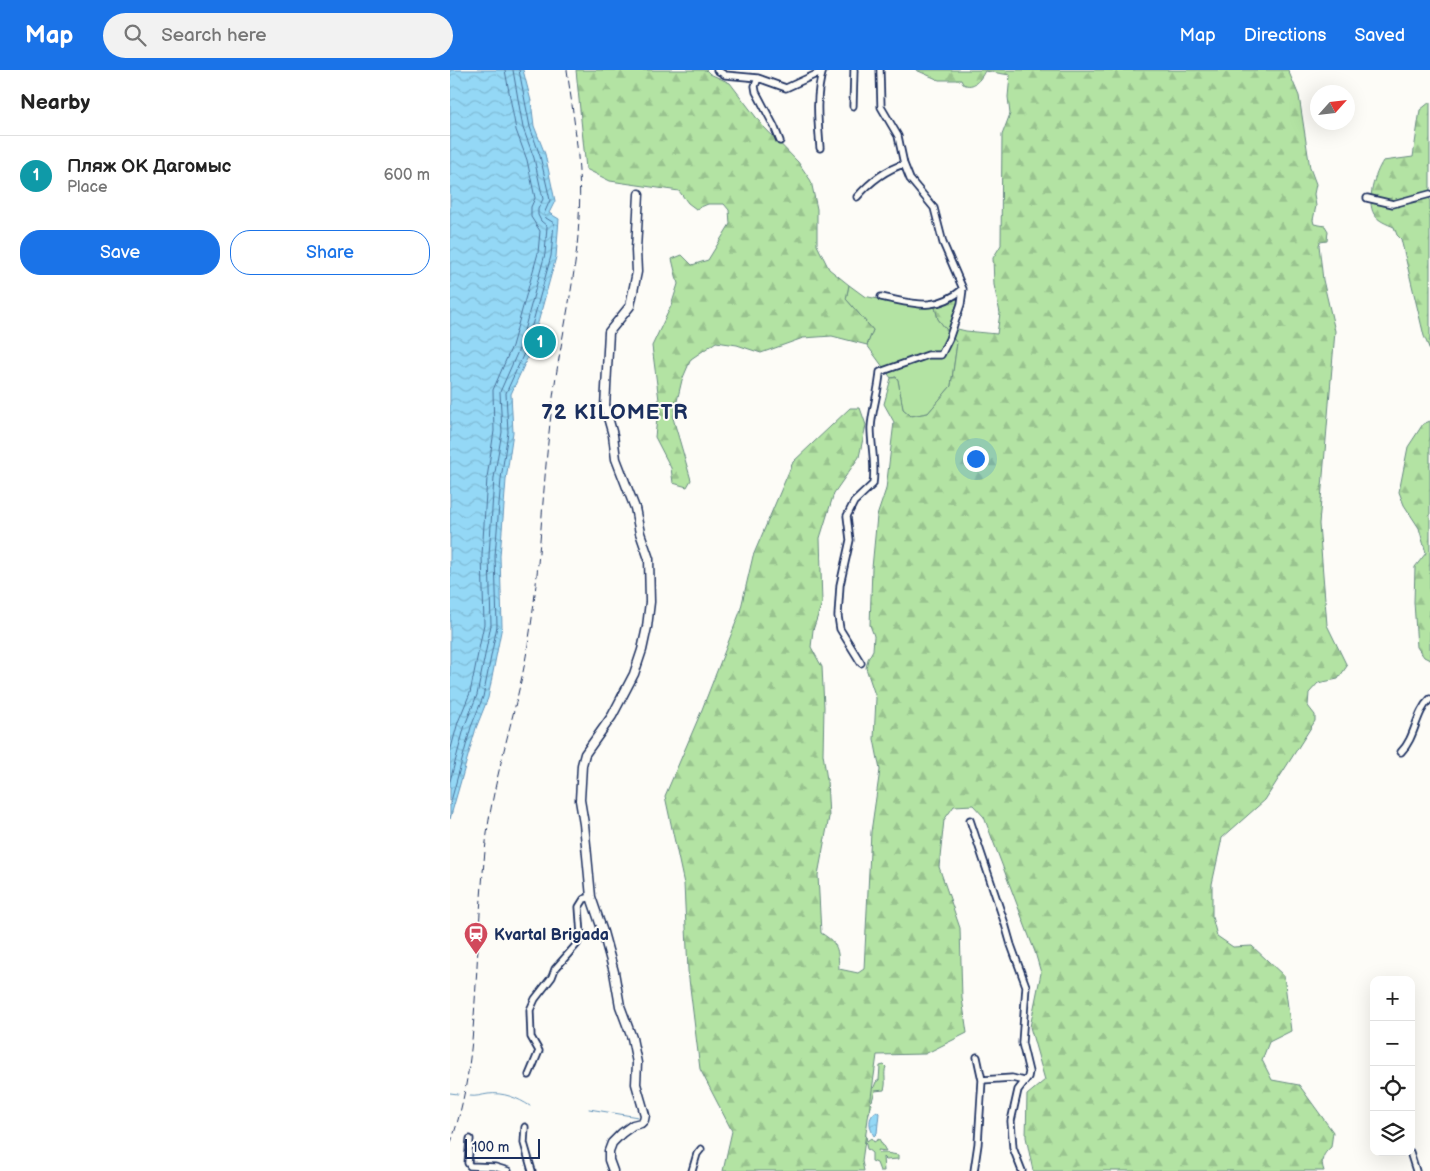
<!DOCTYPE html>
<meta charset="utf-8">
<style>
body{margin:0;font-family:"Balsamiq Sans",sans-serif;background:#f2f2f2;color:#222}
.controls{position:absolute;right:15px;bottom:15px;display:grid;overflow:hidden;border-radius:10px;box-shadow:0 5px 20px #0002}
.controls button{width:45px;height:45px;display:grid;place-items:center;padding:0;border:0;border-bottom:1px solid #e0e0e0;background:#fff;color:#222;font:25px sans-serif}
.compass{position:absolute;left:860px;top:15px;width:45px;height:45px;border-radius:50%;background:#fff;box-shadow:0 5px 20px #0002;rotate:63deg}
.scale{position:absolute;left:15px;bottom:12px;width:75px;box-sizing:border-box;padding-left:5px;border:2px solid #1b2f5e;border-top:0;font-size:14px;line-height:18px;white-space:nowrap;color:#1b2f5e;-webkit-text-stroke:4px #fdfcf7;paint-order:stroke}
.you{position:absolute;left:525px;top:388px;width:18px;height:18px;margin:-12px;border:4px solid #fff;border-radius:50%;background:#1a73e8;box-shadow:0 0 0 8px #1a73e833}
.badge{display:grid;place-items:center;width:32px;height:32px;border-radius:50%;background:#1a73e8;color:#fff;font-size:16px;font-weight:700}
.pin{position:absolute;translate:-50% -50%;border:2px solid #fff;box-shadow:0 1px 5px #0006}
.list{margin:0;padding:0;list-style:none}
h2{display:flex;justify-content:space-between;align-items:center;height:65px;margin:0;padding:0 20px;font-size:21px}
h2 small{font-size:16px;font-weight:400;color:#767676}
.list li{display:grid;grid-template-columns:32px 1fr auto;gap:15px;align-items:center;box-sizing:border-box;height:80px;padding:0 20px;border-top:1px solid #e0e0e0}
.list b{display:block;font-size:19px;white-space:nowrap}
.list p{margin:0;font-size:16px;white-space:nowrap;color:#767676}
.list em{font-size:16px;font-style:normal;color:#767676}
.actions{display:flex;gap:10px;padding:15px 20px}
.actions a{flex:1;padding:11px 0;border:1px solid #1a73e8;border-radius:20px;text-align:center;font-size:18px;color:#1a73e8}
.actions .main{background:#1a73e8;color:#fff}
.icon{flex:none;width:28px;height:28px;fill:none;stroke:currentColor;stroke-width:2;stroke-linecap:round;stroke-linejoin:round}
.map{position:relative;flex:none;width:980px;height:1101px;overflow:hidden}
header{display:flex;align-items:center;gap:30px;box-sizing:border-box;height:70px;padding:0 25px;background:#1a73e8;color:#fff}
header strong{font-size:24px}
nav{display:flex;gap:28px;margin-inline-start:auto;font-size:18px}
.search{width:350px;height:45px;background:#f2f2f2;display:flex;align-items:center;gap:12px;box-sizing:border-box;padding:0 18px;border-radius:28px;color:#767676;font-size:19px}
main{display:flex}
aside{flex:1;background:#fff}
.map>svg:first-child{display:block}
</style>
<header>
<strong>Map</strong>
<div class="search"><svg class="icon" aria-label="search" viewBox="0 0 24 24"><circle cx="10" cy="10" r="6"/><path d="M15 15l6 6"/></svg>Search here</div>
<nav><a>Map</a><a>Directions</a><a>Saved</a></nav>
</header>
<main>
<aside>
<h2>Nearby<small></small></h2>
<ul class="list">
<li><span class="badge" style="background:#0f9aa8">1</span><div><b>Пляж ОК Дагомыс</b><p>Place</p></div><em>600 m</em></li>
</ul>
<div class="actions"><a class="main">Save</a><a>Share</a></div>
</aside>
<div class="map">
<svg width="980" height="1101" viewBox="0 0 980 1101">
<defs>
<pattern id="forest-firs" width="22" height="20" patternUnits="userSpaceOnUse" patternTransform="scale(1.25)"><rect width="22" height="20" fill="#b3e3a3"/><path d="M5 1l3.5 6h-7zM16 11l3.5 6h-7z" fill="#99c38f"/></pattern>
<pattern id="water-waves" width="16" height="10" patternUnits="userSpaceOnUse" patternTransform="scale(1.25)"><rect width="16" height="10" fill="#94d8f6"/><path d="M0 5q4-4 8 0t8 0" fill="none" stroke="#7fbad5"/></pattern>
</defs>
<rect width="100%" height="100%" fill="#fdfcf7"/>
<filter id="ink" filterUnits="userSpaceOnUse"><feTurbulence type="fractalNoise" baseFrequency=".02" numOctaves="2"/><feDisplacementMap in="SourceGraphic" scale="10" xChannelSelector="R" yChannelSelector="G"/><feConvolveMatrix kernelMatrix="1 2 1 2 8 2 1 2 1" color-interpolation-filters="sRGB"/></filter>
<g filter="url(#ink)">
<path fill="#b3e3a3" stroke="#678980" d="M399,215L414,226L461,236L485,237L488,249L507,273L501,316L478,343L461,346L453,339L448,310L446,307L441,308L417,275L423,260L396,229Z
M434,995L436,997C433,1004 437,1012 434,1020L425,1021L422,1031H419L418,1033L422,1034L414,1057L417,1071L421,1068L424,1072L429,1069L436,1081L428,1080L429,1083H436L448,1085V1089L436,1090L433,1087L434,1101H430L427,1093L422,1091V1083L417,1079L413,1062L409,1054L418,1022L424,1017L426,1012L429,1010L430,996Z"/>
<path fill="url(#forest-firs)" stroke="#678980" d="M126,0H256L260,4L280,13L312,55L348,92L361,111L367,139V175L379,199L399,215L396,229L423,260L417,275L382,266L353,268L311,283L287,275L266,272L241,289L232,310L223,348L241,410L237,417L223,413L221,398L205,367L209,330L202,276L221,236L228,214L222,189L232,185L242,195L258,190L280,154L279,140L274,134H258L246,139L238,133L229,121L160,111L136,99Z
M466,0H838L849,26L860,98L866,114L864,124L866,136L863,150L864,154L875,156L878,161L877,171L870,172L869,175L873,210L885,261L869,454L877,555L897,596L888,609L868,613L859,623L858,636L865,645V651L815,730L772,768L762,814V847L767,866L783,877L802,876L834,906L841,961L819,972L812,990L822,1010L849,1015L883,1062L881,1077C873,1084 870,1090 874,1101H583L576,1067L577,1025L595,1010L580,957L591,903L585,882L534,747L523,735L504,736L494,750L489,797L510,858L512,928L517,963L475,984L427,985L412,1091L414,1101H273L282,1061L250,999L238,901L234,814L215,726L251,642L290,542L303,486L343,392L400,338H410L416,355L409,387L384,423L370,468L372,533L363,560L361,577L372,597L374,637L373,684L377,710L379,747L368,805L371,863C389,874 388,879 389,899L408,903L414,899L421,762L430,700L424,669L426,628L416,598L418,589L423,580L424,566L420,555L422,498L427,446L436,419L444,352L434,334L441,308L446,307L448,310L453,339L461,346L478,343L501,316L507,273L488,249L485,237L504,227L508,230L499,257L516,261L547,264L550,243L544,215L543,188L551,175L552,65L560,44L558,27L560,5L535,1C530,10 524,19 513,14L511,10H489Z
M980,32V280L974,266L951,169L947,165L944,157C937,154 928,151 924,144C916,131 925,103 933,91L963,87L970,40Z
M980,351V590L974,587L967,577L964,532L965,497L976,483L969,458L954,435L949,422L958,377L973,354Z"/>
<path fill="url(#water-waves)" stroke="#6494b9" d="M0,0H73L81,31L84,56L95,84L105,131L99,143L109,149L106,187L80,282L61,324L63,362L56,410L50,486L52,556L38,628L26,658L0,749Z
M427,1041L429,1043L427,1063L424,1066C419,1057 417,1047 427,1041Z"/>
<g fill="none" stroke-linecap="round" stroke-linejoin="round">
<path stroke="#4b739b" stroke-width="1" d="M0,682L8,652L20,623L34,554L32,485L37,408L44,361L43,320L62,276L88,183L90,161L81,147V137L85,128L77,90L66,60L55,0
M0,711L15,655L27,625L41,555L39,486L44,408L52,362L50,322L69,279L95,184L97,156L91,151L88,145V139L93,129L84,88L73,58L63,0
M0,735L21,657L33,627L47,556L45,486L51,409L58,362L56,323L75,281L101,186L104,153L96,148L94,144L100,130L90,86L80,57L69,0"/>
<path stroke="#6494b9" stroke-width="1" d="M0,1023L8,1024
M19,1026C27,1027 31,1025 38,1024C53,1022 68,1028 80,1036
M139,1039L188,1047"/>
<defs>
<path id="street" d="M267,0L275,5L308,8L336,18L373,1
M308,8L305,16L306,22L324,56L330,71
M403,36L404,0
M370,78C368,52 365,25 373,0
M407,127C420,112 435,100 454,94
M917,128L943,134L980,124
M431,227C463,233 485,243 513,219
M411,593L390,559L388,546L390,515L400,470L397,446L404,432L423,414C426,395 421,376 421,358C422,339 429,321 430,302L478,285H491L499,269L511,234L513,219L493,173L484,138L460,109L454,94L448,66L431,37L430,0
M951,682C966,667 965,643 980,629
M520,750L555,854L561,875L576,916L572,973L579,1002L578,1007L568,1020L561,1051L563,1078L572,1101
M527,987L532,1010L562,1008L574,1011
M79,1005L89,981L81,967L80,940L85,929L102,907L105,899L127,874L131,865L129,837L134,829L141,827
M75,1057L74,1073L82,1101
M20,1069L18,1093L20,1096L45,1097L58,1101
M960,1082L966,1101
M242,1101L247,1084L251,1079
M524,1101L528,1074L532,1010"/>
<path id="secondary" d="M163,1101L159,1090V1081L162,1073L172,1063L183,1055L191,1053L194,1050L195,1045L186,1014L187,993L182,968L170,936L164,902L153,862L141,827L134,754L130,730L132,695L135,684L162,646L184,604L192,580L197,557L200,532L199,489L190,463L185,438L166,389L163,365L155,337L159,262L180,236L187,202L186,180L189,124"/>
</defs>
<use href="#street" stroke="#1b2f5e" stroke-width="9"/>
<use href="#secondary" stroke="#1b2f5e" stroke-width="11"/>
<use href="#street" stroke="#fdfcf7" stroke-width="5.5"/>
<use href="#secondary" stroke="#fdfcf7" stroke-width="8"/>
<path stroke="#1b2f5e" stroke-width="1" stroke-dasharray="8 4" stroke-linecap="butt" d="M0,1075C19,1023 23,969 26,914C29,862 31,809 38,756C46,704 62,653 73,602C91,514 91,424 102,336C109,273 127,210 129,147C132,97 124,49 117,0"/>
</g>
</g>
<defs>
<symbol id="station-pin" viewBox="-11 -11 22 30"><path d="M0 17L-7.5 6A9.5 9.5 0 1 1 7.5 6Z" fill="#d1495b" stroke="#fdfcf7"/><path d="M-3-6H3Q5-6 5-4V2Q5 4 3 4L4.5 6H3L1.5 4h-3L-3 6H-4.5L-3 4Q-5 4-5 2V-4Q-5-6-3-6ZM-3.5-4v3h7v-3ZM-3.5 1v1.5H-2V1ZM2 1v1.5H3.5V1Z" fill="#fff"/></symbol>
</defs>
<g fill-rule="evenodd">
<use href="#station-pin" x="12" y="850" width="28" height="38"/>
</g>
<g text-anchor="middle" stroke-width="4" stroke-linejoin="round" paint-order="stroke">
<g font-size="16" font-weight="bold" fill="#1b2f5e" stroke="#fdfcf7" text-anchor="start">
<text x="44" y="870">Kvartal Brigada</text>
</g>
<g font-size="21" font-weight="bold" letter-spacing="1" fill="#1b2f5e" stroke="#fdfcf7">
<text x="165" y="349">72 KILOMETR</text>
</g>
</g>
</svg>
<div class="controls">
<button>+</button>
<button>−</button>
<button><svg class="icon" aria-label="locate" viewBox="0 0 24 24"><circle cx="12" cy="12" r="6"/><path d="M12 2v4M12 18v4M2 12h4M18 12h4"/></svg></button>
<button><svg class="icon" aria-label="layers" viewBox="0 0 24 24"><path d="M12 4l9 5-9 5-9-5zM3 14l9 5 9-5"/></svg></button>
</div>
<svg class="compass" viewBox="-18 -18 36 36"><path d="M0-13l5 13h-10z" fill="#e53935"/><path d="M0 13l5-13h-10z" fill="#767676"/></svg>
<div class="scale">100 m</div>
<div class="you"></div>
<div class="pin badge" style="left:90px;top:272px;background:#0f9aa8">1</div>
</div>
</main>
